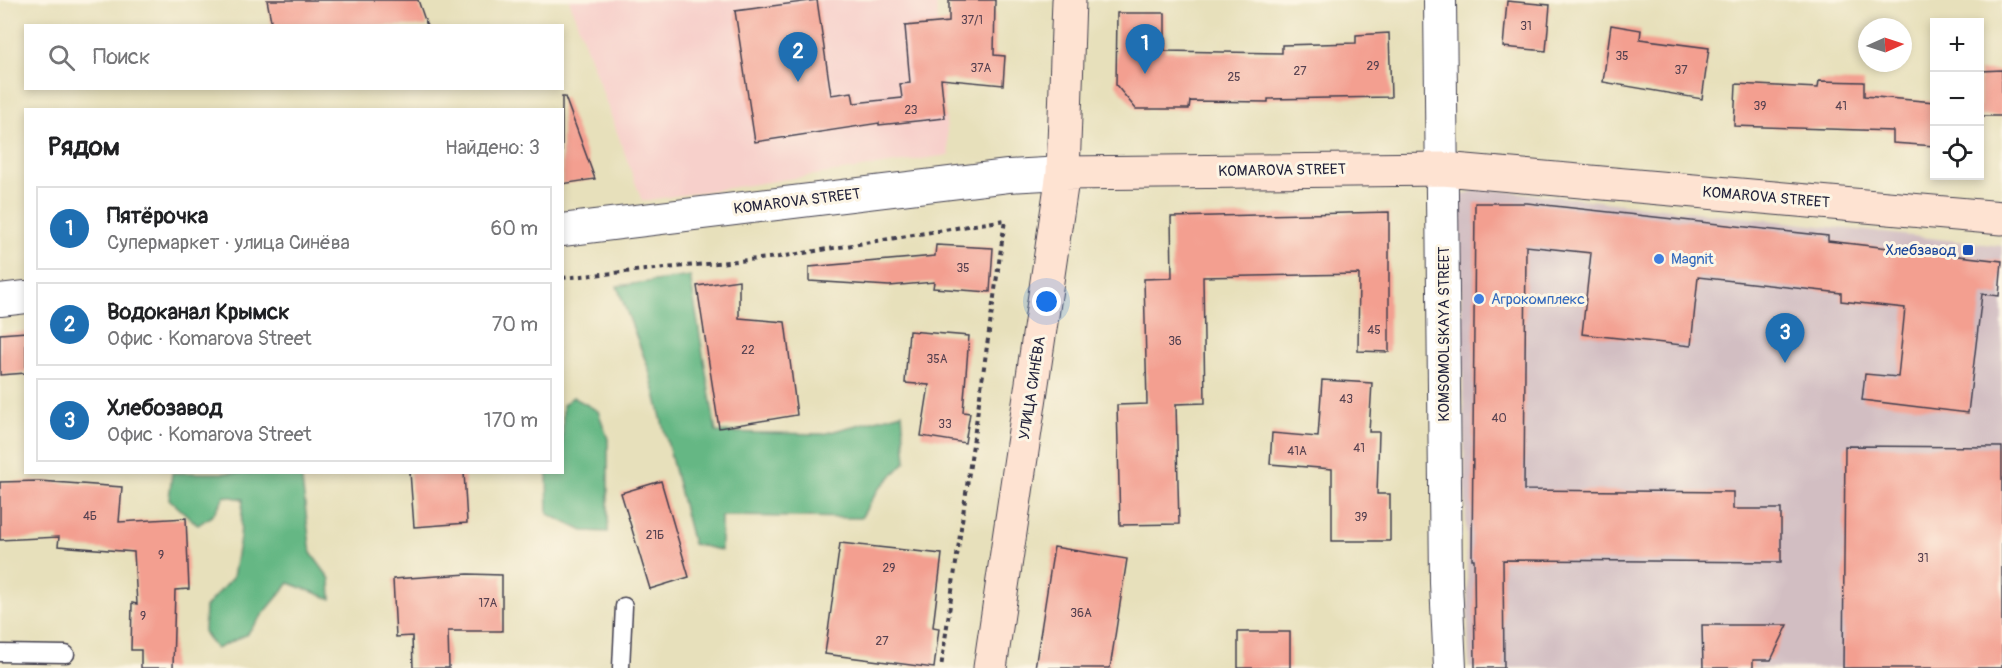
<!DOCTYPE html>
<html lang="ru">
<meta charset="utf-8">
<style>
body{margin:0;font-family:Pangolin,sans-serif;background:#f2f2f2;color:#202124}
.controls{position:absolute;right:18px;top:18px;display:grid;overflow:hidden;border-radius:0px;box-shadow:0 3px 9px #0003}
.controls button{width:54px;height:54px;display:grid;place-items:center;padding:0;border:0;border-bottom:2px solid #e0e0e0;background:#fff;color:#202124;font:30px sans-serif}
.compass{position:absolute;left:1858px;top:18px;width:54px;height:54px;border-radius:50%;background:#fff;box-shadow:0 3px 9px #0003;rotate:87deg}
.you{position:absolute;left:1047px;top:302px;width:21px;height:21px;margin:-15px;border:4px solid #fff;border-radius:50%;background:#1a73e8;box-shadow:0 0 0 9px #1a73e833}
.badge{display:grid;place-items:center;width:39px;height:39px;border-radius:50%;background:#1f6fb2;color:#fff;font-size:20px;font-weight:700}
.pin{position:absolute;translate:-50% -50px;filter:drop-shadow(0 2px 3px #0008)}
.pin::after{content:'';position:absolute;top:32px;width:21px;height:18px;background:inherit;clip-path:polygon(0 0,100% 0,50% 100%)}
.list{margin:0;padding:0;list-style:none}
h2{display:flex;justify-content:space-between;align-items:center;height:78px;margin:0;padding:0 24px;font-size:26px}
h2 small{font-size:20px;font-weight:400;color:#757577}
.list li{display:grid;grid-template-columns:39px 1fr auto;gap:18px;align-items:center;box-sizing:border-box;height:84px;margin:0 12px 12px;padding:0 12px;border:2px solid #e0e0e0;border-radius:0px}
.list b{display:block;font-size:22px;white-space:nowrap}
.list p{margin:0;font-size:20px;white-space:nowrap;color:#757577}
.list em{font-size:20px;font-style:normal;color:#757577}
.icon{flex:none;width:33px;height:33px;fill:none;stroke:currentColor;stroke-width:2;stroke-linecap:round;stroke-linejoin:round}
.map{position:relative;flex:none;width:2002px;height:668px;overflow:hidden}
.search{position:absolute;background:#fff;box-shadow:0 3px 9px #0003;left:24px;top:24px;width:540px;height:66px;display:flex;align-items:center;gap:15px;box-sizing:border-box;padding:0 21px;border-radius:0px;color:#757577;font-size:22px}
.panel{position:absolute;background:#fff;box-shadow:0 3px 9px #0003;left:24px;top:108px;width:540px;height:366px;border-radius:0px}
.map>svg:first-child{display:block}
</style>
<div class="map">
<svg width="2002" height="668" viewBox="0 0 2002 668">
<rect width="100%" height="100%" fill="#fcf5e5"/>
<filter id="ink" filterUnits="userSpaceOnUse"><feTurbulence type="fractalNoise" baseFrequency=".0167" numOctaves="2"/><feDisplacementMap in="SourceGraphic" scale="12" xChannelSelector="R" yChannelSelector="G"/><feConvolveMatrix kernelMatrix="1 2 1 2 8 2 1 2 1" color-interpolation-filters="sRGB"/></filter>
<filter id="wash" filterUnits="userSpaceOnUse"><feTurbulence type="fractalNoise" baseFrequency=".008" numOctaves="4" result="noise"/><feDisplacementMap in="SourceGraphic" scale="24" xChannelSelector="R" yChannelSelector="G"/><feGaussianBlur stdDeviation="1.35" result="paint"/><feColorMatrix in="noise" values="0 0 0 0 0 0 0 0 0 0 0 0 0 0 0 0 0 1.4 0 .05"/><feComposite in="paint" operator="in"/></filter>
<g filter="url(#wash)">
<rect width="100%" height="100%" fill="#e7e0bb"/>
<path fill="#f7d0cb" d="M569,0H936L949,155L642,201Z"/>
<path fill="#d2bec2" d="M1481,188L2002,246V668H1469L1459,196Z"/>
<path fill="#65b784" stroke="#446c60" stroke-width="1.5" d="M690,276L716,432L823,434L902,413L906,461L878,490L861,518L721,516V550L693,544L649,370L617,286Z
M573,397L598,411L608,439V532L583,531L548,514L547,473L562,472L563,405Z
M172,473H301L311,553L330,579L331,599L289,583L246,635L216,649L204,632L205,607L233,577L240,538L243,499L225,496L213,515L198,525L169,499Z"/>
<g id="blocks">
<path fill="#f39f90" d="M267,0H418L427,26H272Z
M817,0L831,95L852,92L854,103L902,98L900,84L910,83L905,26L949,22V0H995L994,55L1005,56L1003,85L941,79L945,118L879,125V123L755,142L735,11Z
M1507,1L1550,5L1546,51L1503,47Z
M1117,13H1165V51L1282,53V45L1356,43V35L1389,33L1391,97L1268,99V102L1190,101L1189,109H1136L1116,85Z
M1611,25L1641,30L1640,39L1709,48L1702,99L1603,82Z
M2002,70V116H1980V71Z
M1819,81L1864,82V96L1935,102V146L1893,143V131L1734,126L1736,84L1818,88Z
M562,97H565L595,179L562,184Z
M1475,203H1527L1828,236V241L2002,261L1999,296L1982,294L1968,413L1862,400L1865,374L1898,377L1905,308L1841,301V293L1698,277L1691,346L1582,334L1591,253L1526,246L1524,490L1733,492V509H1781V562L1503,560L1504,668H1475L1474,559H1472Z
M1389,212V352L1358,351L1359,274L1203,277L1205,403L1176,404L1179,524L1120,525L1117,405L1147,404L1144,279L1172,278L1171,217Z
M936,245L993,248L990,292L933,288L934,282L889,286L809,281V267L935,256Z
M739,280V318L785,322L797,415L719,428L697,286Z
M909,331L969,336L963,412L970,413L965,443L921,436L929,385L905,383Z
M26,332V373L0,375V334Z
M1322,380L1372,383L1369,432H1379L1377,494H1390V541H1332V469L1270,464L1272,433L1318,437Z
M1845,446L2002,447V668H1843Z
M410,472H464L467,523L414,527Z
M39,481L122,487L119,522L186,518L189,589L175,590L173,668H141V650H131L132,603L137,604L134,552L58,546L59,537L0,540V482Z
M661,481L689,577L650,589L621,493Z
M840,543L942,554L933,627L939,628L934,668L825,654Z
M1054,547L1127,559L1110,668H1035Z
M468,574L502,575V631H448L449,668H413L412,636L396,637L393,579Z
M1702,625H1788L1771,660H1753V668H1703Z
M1238,632H1290V668H1238Z"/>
</g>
</g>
<g filter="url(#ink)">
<use href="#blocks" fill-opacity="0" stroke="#403e4e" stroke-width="1.5"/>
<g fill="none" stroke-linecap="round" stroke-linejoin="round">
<defs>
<path id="service" d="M0,653L66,654
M621,668L624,606"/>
<path id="minor" d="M1440,0L1446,583L1450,668
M562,230L1008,176L1063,173
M0,300L26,297"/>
<path id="secondary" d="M1063,173L1443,169L2002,218
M990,668L1063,173L1069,0"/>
</defs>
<use href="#service" stroke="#403e4e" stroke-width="19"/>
<use href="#minor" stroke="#403e4e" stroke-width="34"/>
<use href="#secondary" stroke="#403e4e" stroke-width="35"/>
<path stroke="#403e4e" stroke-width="4" stroke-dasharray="4.5 4.5" stroke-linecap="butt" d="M562,278L779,257L1005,220L941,668"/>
<use href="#service" stroke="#fff" stroke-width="16"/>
<use href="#minor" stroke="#fff" stroke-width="32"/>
<use href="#secondary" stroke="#fee3d2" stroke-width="33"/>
</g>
</g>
<rect fill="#1a4fb4" stroke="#fcf5e5" stroke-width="2" x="1962" y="244" width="12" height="12" rx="3"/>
<g fill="#3f7fe0" stroke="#fcf5e5" stroke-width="2">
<circle cx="1659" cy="259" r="6"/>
<circle cx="1479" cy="299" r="6"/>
</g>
<g text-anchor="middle" stroke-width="6" stroke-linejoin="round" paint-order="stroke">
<g font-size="12" fill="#564150">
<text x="972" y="24">37/1</text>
<text x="1526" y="30">31</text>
<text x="1622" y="60">35</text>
<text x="1373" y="70">29</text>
<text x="981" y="72">37А</text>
<text x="1681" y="74">37</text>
<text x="1300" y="75">27</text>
<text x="1234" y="81">25</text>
<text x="1760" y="110">39</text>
<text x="1841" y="110">41</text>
<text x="911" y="114">23</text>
<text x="963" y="272">35</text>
<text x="1374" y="334">45</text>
<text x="1175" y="345">36</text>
<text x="748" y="354">22</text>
<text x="937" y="363">35А</text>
<text x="1346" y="403">43</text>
<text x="1499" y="422">40</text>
<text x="945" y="428">33</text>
<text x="1359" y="452">41</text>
<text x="1297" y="455">41А</text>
<text x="90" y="520">4Б</text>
<text x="1361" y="521">39</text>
<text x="655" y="539">21Б</text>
<text x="161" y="559">9</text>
<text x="1923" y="562">31</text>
<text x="889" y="572">29</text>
<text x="488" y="607">17А</text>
<text x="1081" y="617">36А</text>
<text x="143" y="620">9</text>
<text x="882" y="645">27</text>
</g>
<g font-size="15" fill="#22223b" stroke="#fcf5e5">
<text transform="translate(1282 170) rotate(-1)" y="5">KOMAROVA STREET</text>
<text transform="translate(1766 197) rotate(5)" y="5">KOMAROVA STREET</text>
<text transform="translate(797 201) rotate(-7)" y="5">KOMAROVA STREET</text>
<text transform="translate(1444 334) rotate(-90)" y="5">KOMSOMOLSKAYA STREET</text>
<text transform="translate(1032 388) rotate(-81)" y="5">УЛИЦА СИНЁВА</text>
</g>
<g font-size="15" fill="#164399" stroke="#fcf5e5" text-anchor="end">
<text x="1956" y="255">Хлебзавод</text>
</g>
<g font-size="15" fill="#366cbe" stroke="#fcf5e5" text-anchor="start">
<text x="1671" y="264">Magnit</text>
<text x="1491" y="304">Агрокомплекс</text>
</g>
</g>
</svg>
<div class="controls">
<button>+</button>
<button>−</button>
<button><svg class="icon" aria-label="locate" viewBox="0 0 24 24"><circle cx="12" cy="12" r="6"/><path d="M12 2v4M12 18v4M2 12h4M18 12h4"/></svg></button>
</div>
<svg class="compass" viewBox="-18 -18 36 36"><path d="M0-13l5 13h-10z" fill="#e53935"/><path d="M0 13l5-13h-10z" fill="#757577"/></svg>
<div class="you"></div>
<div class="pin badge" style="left:1145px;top:74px">1</div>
<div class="pin badge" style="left:798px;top:82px">2</div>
<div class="pin badge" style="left:1785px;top:363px">3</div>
<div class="search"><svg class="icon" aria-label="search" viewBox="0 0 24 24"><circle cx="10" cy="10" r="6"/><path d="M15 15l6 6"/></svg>Поиск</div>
<section class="panel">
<h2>Рядом<small>Найдено: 3</small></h2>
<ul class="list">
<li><span class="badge">1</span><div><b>Пятёрочка</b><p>Супермаркет · улица Синёва</p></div><em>60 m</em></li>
<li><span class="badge">2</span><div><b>Водоканал Крымск</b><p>Офис · Komarova Street</p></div><em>70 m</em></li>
<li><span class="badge">3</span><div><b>Хлебозавод</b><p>Офис · Komarova Street</p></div><em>170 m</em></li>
</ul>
</section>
</div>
